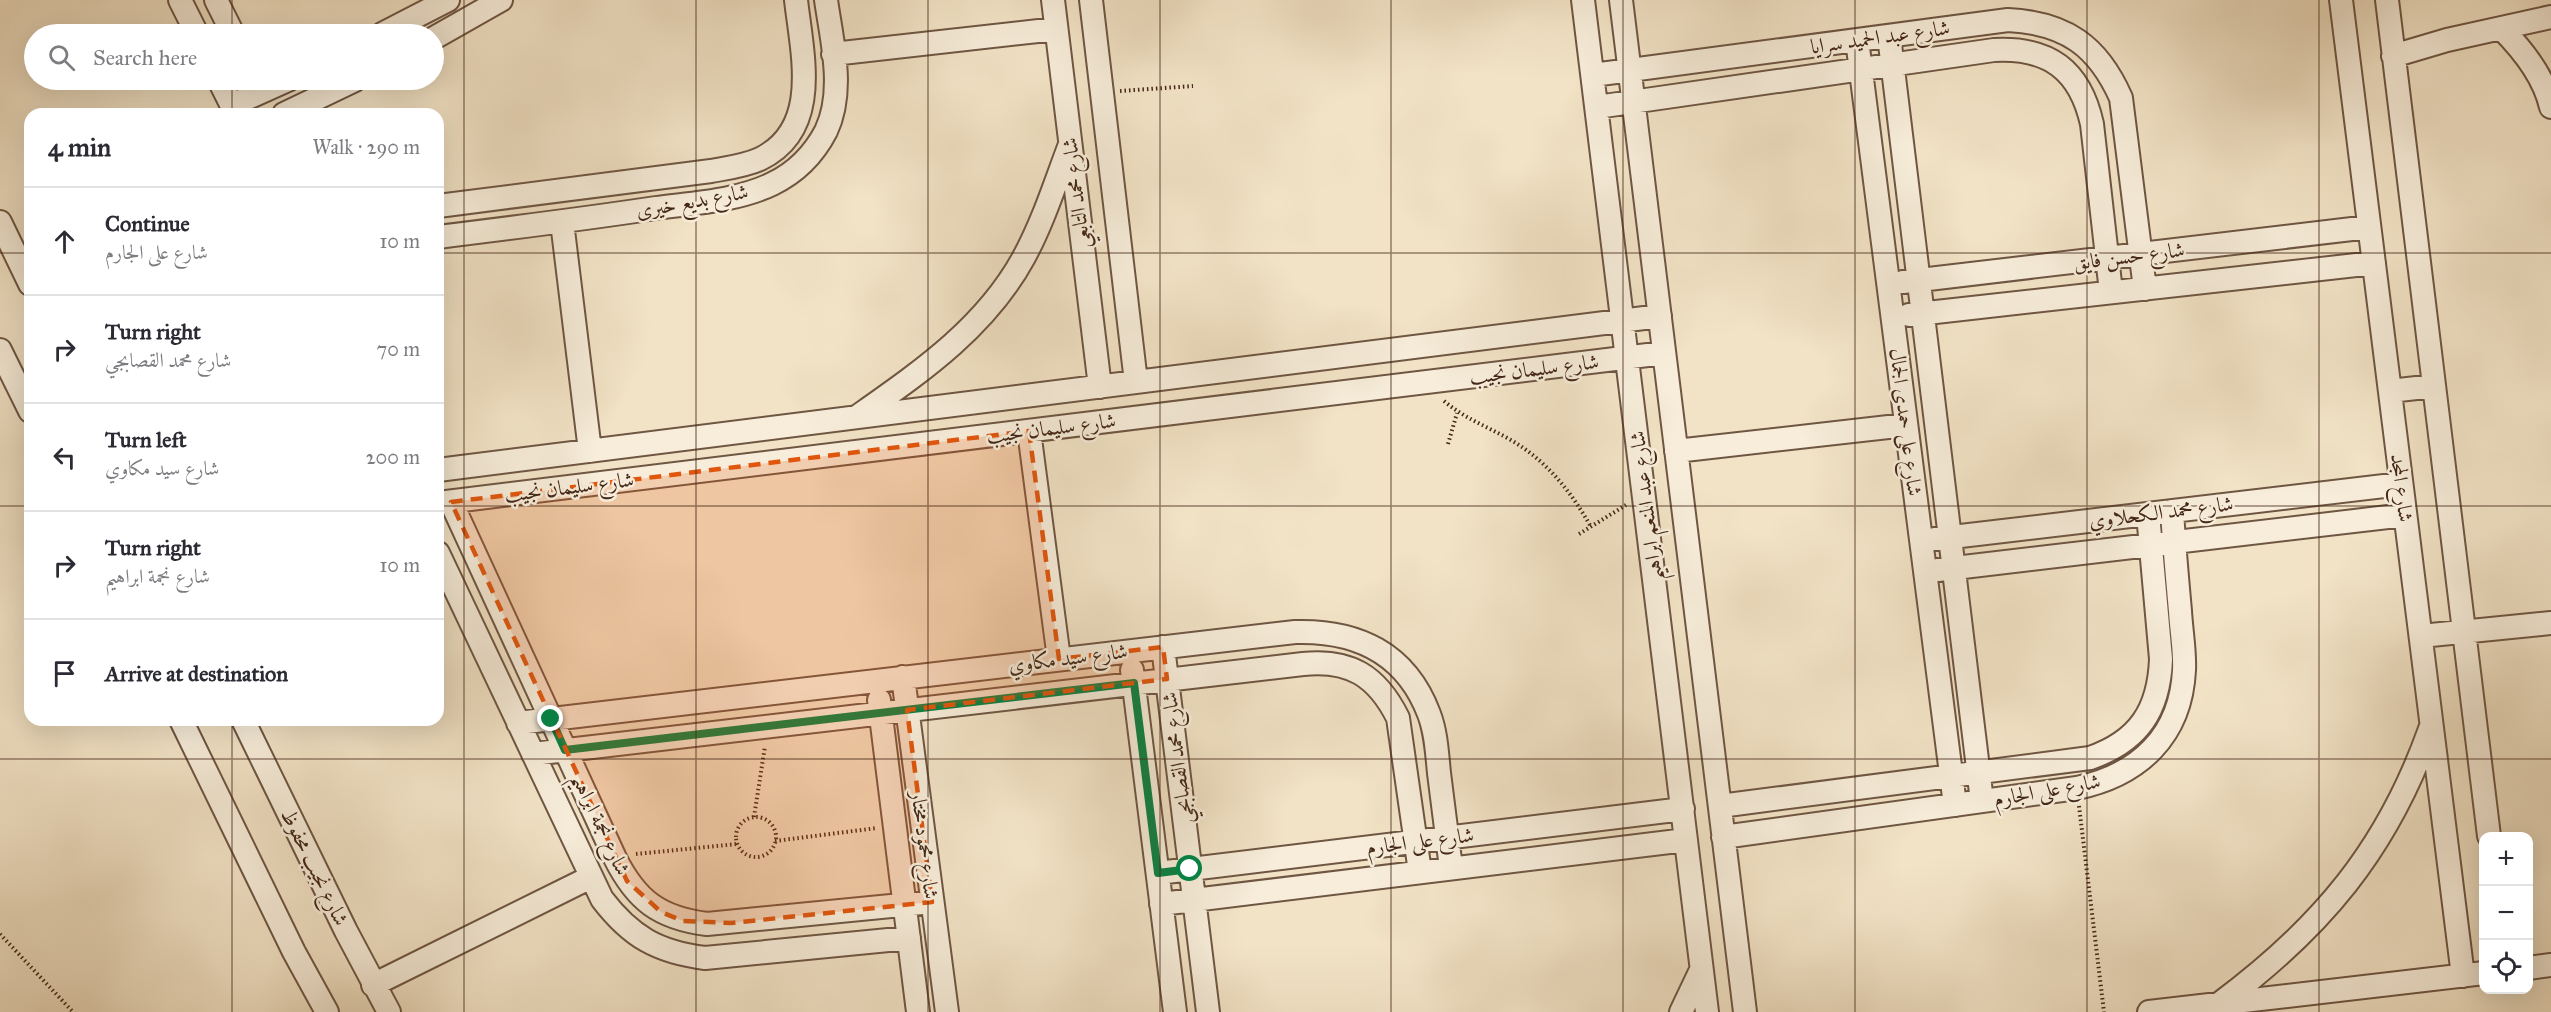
<!DOCTYPE html>
<meta charset="utf-8">
<style>
body{margin:0;font-family:"IM FELL Great Primer",Amiri,serif;background:#f2f2f3;color:#2b2b33}
.controls{position:absolute;right:18px;bottom:18px;display:grid;overflow:hidden;border-radius:12px;box-shadow:0 6px 24px #0002}
.controls button{width:54px;height:54px;display:grid;place-items:center;padding:0;border:0;border-bottom:2px solid #e1e1e2;background:#fff;color:#2b2b33;font:30px sans-serif}
.stop{position:absolute;width:18px;height:18px;margin:-14px;border:4px solid #0b8043;border-radius:50%;background:#fff}
.stop.end{background:#0b8043;border-color:#fff;box-shadow:0 2px 6px #0008}
.list{margin:0;padding:0;list-style:none}
h2{display:flex;justify-content:space-between;align-items:center;height:78px;margin:0;padding:0 24px;font-size:26px}
h2 small{font-size:20px;font-weight:400;color:#7c7c81}
.list li{display:grid;grid-template-columns:39px 1fr auto;gap:18px;align-items:center;box-sizing:border-box;height:108px;padding:0 24px;border-top:2px solid #e1e1e2}
.list b{display:block;font-size:22px;white-space:nowrap}
.list p{margin:0;font-size:20px;white-space:nowrap;color:#7c7c81}
.list em{font-size:20px;font-style:normal;color:#7c7c81}
.icon{flex:none;width:33px;height:33px;fill:none;stroke:currentColor;stroke-width:2;stroke-linecap:round;stroke-linejoin:round}
.map{position:relative;flex:none;width:2551px;height:1012px;overflow:hidden}
.search{position:absolute;background:#fff;box-shadow:0 6px 24px #0002;left:24px;top:24px;width:420px;height:66px;display:flex;align-items:center;gap:15px;box-sizing:border-box;padding:0 21px;border-radius:33px;color:#7c7c81;font-size:22px}
.panel{position:absolute;background:#fff;box-shadow:0 6px 24px #0002;left:24px;top:108px;width:420px;height:618px;border-radius:18px}
.map>svg:first-child{display:block}
</style>
<div class="map">
<svg width="2551" height="1012" viewBox="0 0 2551 1012">
<rect width="100%" height="100%" fill="#f2e3c6"/>
<filter id="stains"><feTurbulence type="fractalNoise" baseFrequency=".00333" numOctaves="4"/><feColorMatrix values="0 0 0 0 .2 0 0 0 0 .09 0 0 0 0 .02 0 0 0 .5 -.17"/></filter>
<radialGradient id="worn" r=".72"><stop offset=".6" stop-color="#630" stop-opacity="0"/><stop offset="1" stop-color="#630" stop-opacity=".3"/></radialGradient>
<g fill="none" stroke-linecap="round" stroke-linejoin="round">
<defs>
<path id="minor" d="M180,0L197,34
M216,0L233,34
M1053,0L1100,387
M1091,0L1136,382
M1583,0L1707,1012
M1621,0L1745,1012
M2341,0L2463,976
M2387,0L2489,836
M2501,28C2523,50 2544,76 2551,107
M382,34L448,0
M1889,36L1982,801
M434,38L501,0
M1857,40L1955,805
M833,54L1056,29
M2393,56L2447,40L2551,17
M1593,75L2008,20C2066,23 2098,46 2121,98L2145,289
M219,80L236,114
M232,105L288,80
M1597,107L1994,50C2049,47 2080,70 2092,124L2111,292
M284,114L355,80
M438,206L711,171C727,168 745,166 760,159C822,129 802,54 796,0
M0,222L30,284
M562,222L590,451
M438,237C511,228 583,219 656,208C693,203 737,201 772,184C795,173 814,154 826,131C845,91 832,42 826,0
M1903,282L2369,227
M1909,315L2374,263
M0,350L30,411
M2390,391L2434,386
M858,416C922,371 986,327 1024,257C1043,222 1055,184 1069,147
M1029,431L1059,659
M1676,451L1906,425
M438,470L1660,316
M451,502L615,858C636,900 659,918 707,924L932,902
M438,503L1664,353
M1935,539L2401,484
M438,553L602,899C631,937 658,952 705,958L909,938
M1938,570L2405,515
M2421,636L2551,623
M1163,647L1208,1012
M1132,670L1175,1012
M903,677L947,1012
M879,700L918,1012
M181,720L294,952L327,1012
M243,720L346,931L389,1012
M518,723L1295,632C1357,630 1406,653 1429,714C1436,732 1437,753 1439,773C1443,805 1447,836 1451,868
M533,754L1303,664C1350,659 1377,676 1398,718L1420,872
M1720,806L2090,758C2139,741 2159,710 2161,659L2148,514
M1723,837L2077,788C2139,775 2181,736 2184,670C2185,651 2181,630 2180,611C2177,578 2174,544 2172,511
M1158,873L1683,809
M1161,904L1686,840
M2528,968L2551,965
M373,985L591,877
M2219,1004C2321,928 2387,850 2430,729
M1681,1012L1701,970
M2149,1012L2484,973"/>
</defs>
<use href="#minor" stroke="#6f5643" stroke-width="26"/>
<path stroke="#432717" stroke-width="4" stroke-dasharray="1.5 3" stroke-linecap="butt" d="M1120,91L1193,86
M1444,401C1464,418 1486,426 1509,439C1545,459 1571,491 1591,527
M1448,444L1457,413
M1579,534L1626,505
M2079,806L2104,1012
M754,817L765,746
M736 837a20 20 0 1 1 40 0a20 20 0 1 1-40 0Z
M775,841L877,828
M636,854L737,844
M0,934L73,1012"/>
<use href="#minor" stroke="#f7edda" stroke-width="22"/>
</g>
<g fill="none" stroke-linecap="round" stroke-linejoin="round">
<path stroke="#0b8043" stroke-width="8" d="M551,719L565,750L1134,683L1158,873L1190,869"/>
</g>
<path fill="#e0560d" fill-opacity="0.2" stroke="#e0560d" stroke-width="4.5" stroke-dasharray="12 8" stroke-linejoin="round" d="M1029,431L1059,659L1163,647L1167,679L907,710L932,902L731,923L683,921L661,912L627,881L451,502Z"/>
<path fill="none" stroke="#432717" stroke-width="1.5" stroke-opacity="0.55" d="M232,0V34M464,0V1012M696,0V1012M928,0V1012M1160,0V1012M1391,0V1012M1623,0V1012M1855,0V1012M2087,0V1012M2319,0V1012M232,80V114M0,253H30M438,253H2551M0,506H30M438,506H2551M232,720V1012M0,759H2551"/>
<g text-anchor="middle" stroke-width="5" stroke-linejoin="round" paint-order="stroke">
<g font-size="21" fill="#432717" stroke="#f7edda">
<text transform="translate(1880 37) rotate(-8)" y="7">شارع عبد الحميد سرايا</text>
<text transform="translate(1076 193) rotate(-97)" y="7">شارع محمد التابعي</text>
<text transform="translate(692 201) rotate(-10)" y="7">شارع بديع خيرى</text>
<text transform="translate(2129 256) rotate(-7)" y="7">شارع حسن فايق</text>
<text transform="translate(1534 369) rotate(-7)" y="7">شارع سليمان نجيب</text>
<text transform="translate(1906 422) rotate(83)" y="7">شارع على حمدى الجمال</text>
<text transform="translate(1051 428) rotate(-7)" y="7">شارع سليمان نجيب</text>
<text transform="translate(569 487) rotate(-7)" y="7">شارع سليمان نجيب</text>
<text transform="translate(2402 488) rotate(83)" y="7">شارع المجد</text>
<text transform="translate(1646 506) rotate(-97)" y="7">شارع عبد المنعم ابراهيم</text>
<text transform="translate(2161 512) rotate(-7)" y="7">شارع محمد الكحلاوي</text>
<text transform="translate(1068 658) rotate(-7)" y="7">شارع سيد مكاوي</text>
<text transform="translate(1177 758) rotate(-97)" y="7">شارع محمد القصابجي</text>
<text transform="translate(2047 790) rotate(-10)" y="7">شارع على الجارم</text>
<text transform="translate(601 824) rotate(65)" y="7">شارع نجمة ابراهيم</text>
<text transform="translate(1420 841) rotate(-7)" y="7">شارع على الجارم</text>
<text transform="translate(925 845) rotate(83)" y="7">شارع محمود مختار</text>
<text transform="translate(315 867) rotate(64)" y="7">شارع نجيب محفوظ</text>
</g>
</g>
<rect width="100%" height="100%" filter="url(#stains)"/>
<rect width="100%" height="100%" fill="url(#worn)"/>
</svg>
<div class="controls">
<button>+</button>
<button>−</button>
<button><svg class="icon" aria-label="locate" viewBox="0 0 24 24"><circle cx="12" cy="12" r="6"/><path d="M12 2v4M12 18v4M2 12h4M18 12h4"/></svg></button>
</div>
<div class="stop" style="left:1190px;top:869px"></div>
<div class="stop end" style="left:551px;top:719px"></div>
<div class="search"><svg class="icon" aria-label="search" viewBox="0 0 24 24"><circle cx="10" cy="10" r="6"/><path d="M15 15l6 6"/></svg>Search here</div>
<section class="panel">
<h2>4 min<small>Walk · 290 m</small></h2>
<ul class="list">
<li><svg class="icon" aria-label="ahead" viewBox="0 0 24 24"><path d="M12 20V5M6 11l6-6 6 6"/></svg><div><b>Continue</b><p>شارع على الجارم</p></div><em>10 m</em></li>
<li><svg class="icon" aria-label="right" viewBox="0 0 24 24"><path d="M7 20v-9h11M14 6l5 5-5 5"/></svg><div><b>Turn right</b><p>شارع محمد القصابجي</p></div><em>70 m</em></li>
<li><svg class="icon" aria-label="left" viewBox="0 0 24 24"><path d="M17 20v-9H6M10 6l-5 5 5 5"/></svg><div><b>Turn left</b><p>شارع سيد مكاوي</p></div><em>200 m</em></li>
<li><svg class="icon" aria-label="right" viewBox="0 0 24 24"><path d="M7 20v-9h11M14 6l5 5-5 5"/></svg><div><b>Turn right</b><p>شارع نجمة ابراهيم</p></div><em>10 m</em></li>
<li><svg class="icon" aria-label="arrive" viewBox="0 0 24 24"><path d="M6 21V4h12l-3 4 3 4H6"/></svg><div><b>Arrive at destination</b></div></li>
</ul>
</section>
</div>
